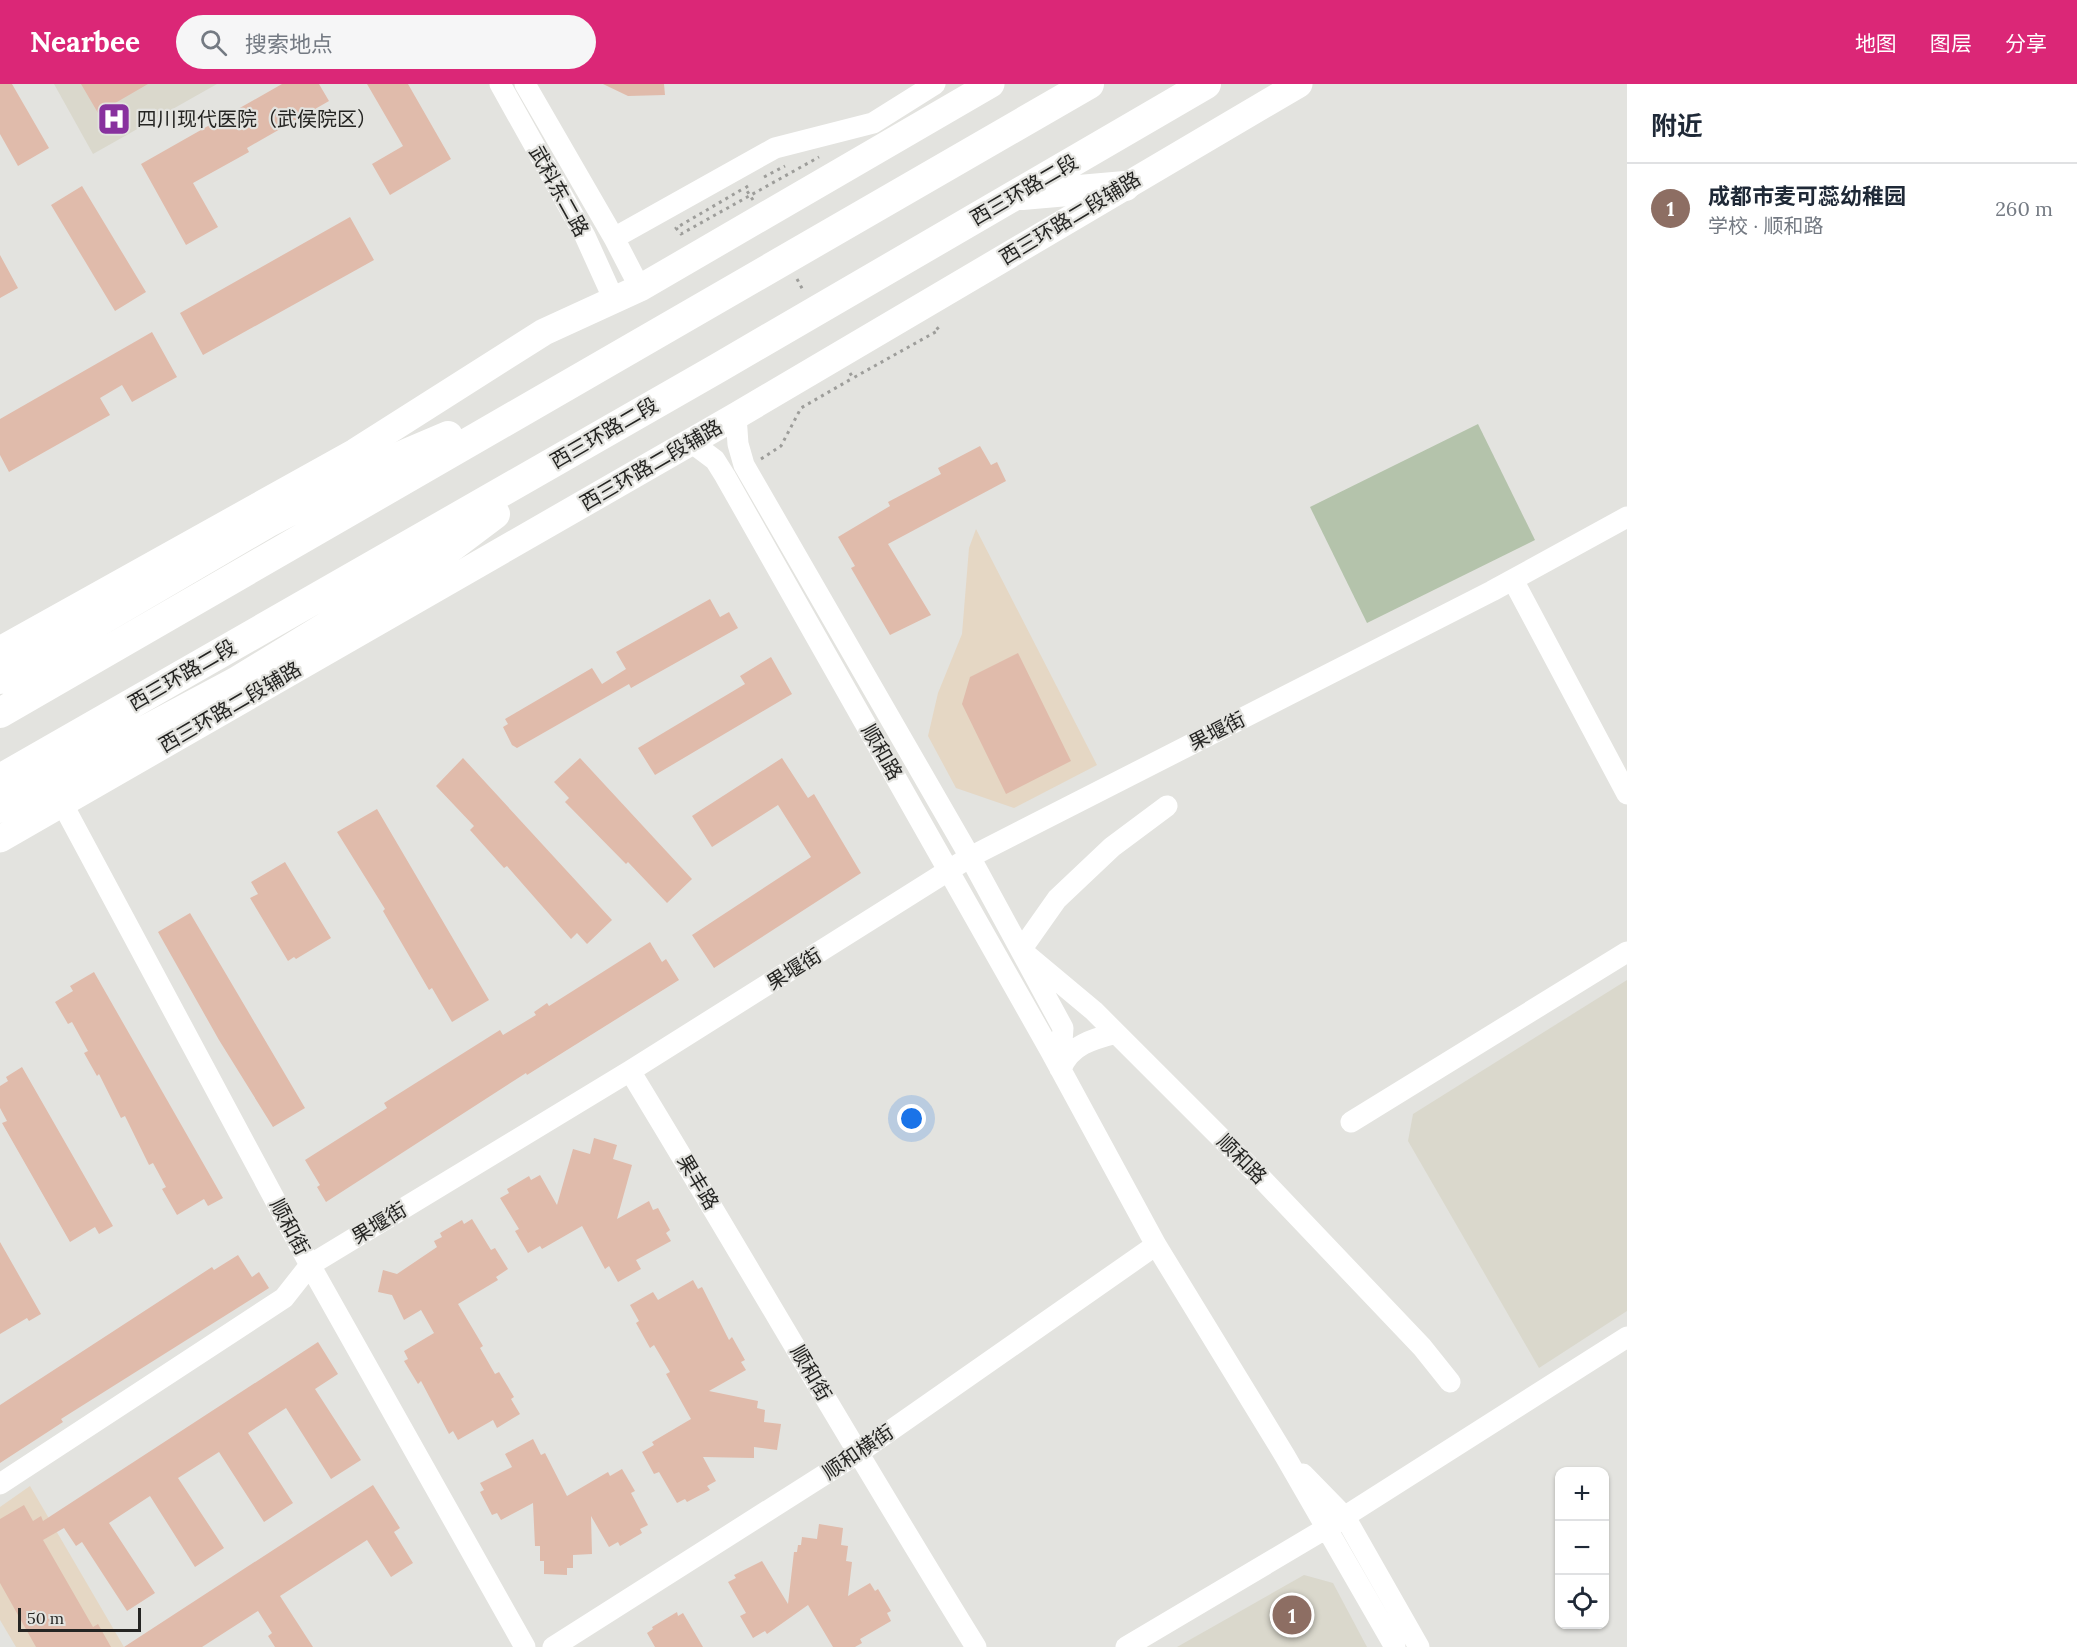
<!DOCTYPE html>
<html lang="zh">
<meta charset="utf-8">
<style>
body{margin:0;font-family:Lora,"Noto Sans SC",serif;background:#f6f6f7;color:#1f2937}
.controls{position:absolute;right:18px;bottom:18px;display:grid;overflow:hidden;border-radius:12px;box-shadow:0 2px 4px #0004}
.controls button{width:54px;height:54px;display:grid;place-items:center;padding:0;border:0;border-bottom:2px solid #e0e1e3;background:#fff;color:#1f2937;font:30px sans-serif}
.scale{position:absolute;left:18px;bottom:15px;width:123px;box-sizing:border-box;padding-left:6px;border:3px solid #252523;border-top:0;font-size:16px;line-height:21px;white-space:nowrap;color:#252523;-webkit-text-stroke:4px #e3e3df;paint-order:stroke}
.you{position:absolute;left:912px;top:1035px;width:21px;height:21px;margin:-15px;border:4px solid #fff;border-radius:50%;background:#1a73e8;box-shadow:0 0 0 9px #1a73e833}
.badge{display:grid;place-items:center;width:39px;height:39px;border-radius:50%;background:#db2777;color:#fff;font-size:20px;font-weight:700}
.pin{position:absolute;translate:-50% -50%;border:3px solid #fff;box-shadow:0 2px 6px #0006}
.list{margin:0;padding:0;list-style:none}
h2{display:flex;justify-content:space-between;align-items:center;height:78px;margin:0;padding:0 24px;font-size:26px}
h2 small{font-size:20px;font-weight:400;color:#747a83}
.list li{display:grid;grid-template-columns:39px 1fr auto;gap:18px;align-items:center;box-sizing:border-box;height:90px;padding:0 24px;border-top:2px solid #e0e1e3}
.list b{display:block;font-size:22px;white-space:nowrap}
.list p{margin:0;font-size:20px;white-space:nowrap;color:#747a83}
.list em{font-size:20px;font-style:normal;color:#747a83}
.icon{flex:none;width:33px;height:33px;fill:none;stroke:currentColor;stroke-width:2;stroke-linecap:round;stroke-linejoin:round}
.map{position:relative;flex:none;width:1627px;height:1563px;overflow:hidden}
header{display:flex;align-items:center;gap:36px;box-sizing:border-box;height:84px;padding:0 30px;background:#db2777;color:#fff}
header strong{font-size:28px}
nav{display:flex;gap:33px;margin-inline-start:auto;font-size:21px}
.search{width:420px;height:54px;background:#f6f6f7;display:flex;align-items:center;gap:15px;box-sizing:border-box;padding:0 21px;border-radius:33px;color:#747a83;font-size:22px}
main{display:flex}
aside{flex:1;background:#fff}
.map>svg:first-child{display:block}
</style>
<header>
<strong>Nearbee</strong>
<div class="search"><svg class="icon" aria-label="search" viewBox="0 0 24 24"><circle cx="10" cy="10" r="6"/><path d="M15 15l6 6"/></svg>搜索地点</div>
<nav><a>地图</a><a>图层</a><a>分享</a></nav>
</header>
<main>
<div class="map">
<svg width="1627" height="1563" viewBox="0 0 1627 1563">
<rect width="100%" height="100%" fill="#e3e3df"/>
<path fill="#e5d7c4" d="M976,445L1097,681L1014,724L956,704L928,652L938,609L962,550L969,464Z
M30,1402L124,1563H16L0,1536V1423Z"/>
<path fill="#dad8cc" d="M54,0H217L93,70Z
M1627,896V1227L1539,1284L1408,1057L1413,1030Z
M1304,1491L1333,1499L1367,1563H1177Z"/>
<path fill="#b4c3ab" d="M1478,340L1535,456L1367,539L1310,423Z"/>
<path fill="#e0bbab" d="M0,0H12L49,64L18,82L0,50Z
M81,0H148L98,29Z
M282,0H319L329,17L247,64L249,68L193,99L218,143L186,161L141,80Z
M367,0H408L451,75L390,111L372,80L403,62Z
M603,0H664L665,11L628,12Z
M82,102L146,208L115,227L51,121Z
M350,133L374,176L203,271L180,229Z
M0,171L18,204L0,214Z
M152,248L177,293L132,318L122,301L100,314L110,331L9,388L0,371V335Z
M980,362L991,381L997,378L1006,397L888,460L931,531L890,551L851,484L855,482L838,453L890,422L888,418L941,390L938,384Z
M710,515L720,533L729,528L738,544L631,604L629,600L517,664L512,661L503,643L508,640L505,635L592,584L602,600L626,585L616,568Z
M1018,569L1071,677L1006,710L962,620L970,593Z
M771,573L792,610L655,691L638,664L745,600L740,592Z
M463,674L612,836L587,860L577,849L571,855L507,782L504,784L470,746L474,742L436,702Z
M580,674L692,795L667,819L628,778L626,780L565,718L569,714L554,698Z
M782,674L808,714L814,710L861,789L714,884L692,851L811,773L778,721L712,763L692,732Z
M377,725L489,916L452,938L432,904L429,906L383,827L385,825L337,748Z
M285,778L331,854L296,875L294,873L288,877L250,814L258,810L251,798Z
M190,829L305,1024L273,1043L219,956L158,848Z
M650,858L662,878L666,875L679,896L527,991L526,989L326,1118L317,1103L320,1101L305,1076L387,1024L384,1019L500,946L503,951L536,931L534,928L547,919L549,922Z
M94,888L223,1114L208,1122L204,1115L177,1131L162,1105L166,1103L153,1079L149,1081L125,1032L121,1034L99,990L97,992L84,969L88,967L72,938L68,940L55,918L73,907L70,902Z
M22,983L113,1142L99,1150L95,1143L70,1158L2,1039L7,1037L0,1024V1002L8,997L6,993Z
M594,1054L617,1061L613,1075L632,1081L617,1135L649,1117L653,1126L658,1124L670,1146L666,1149L671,1157L636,1176L641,1185L618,1198L609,1182L605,1185L582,1142L542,1165L540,1162L528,1169L515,1147L519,1145L500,1114L509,1109L507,1105L529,1092L531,1096L540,1091L557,1121L573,1065L590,1070Z
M472,1135L491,1166L495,1164L508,1185L496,1193L498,1196L458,1220L483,1262L480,1264L495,1290L499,1288L514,1313L511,1315L520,1330L497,1344L493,1336L458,1356L453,1347L449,1350L421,1297L418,1300L404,1277L408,1275L404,1267L434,1249L421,1226L404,1236L392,1211L378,1208L383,1186L397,1190L437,1163L434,1157L442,1153L440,1149L462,1136L464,1140Z
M0,1158L41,1230L29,1237L27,1234L0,1250Z
M238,1171L252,1193L259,1188L269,1204L61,1335L63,1338L0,1379V1321L212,1183L214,1186Z
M693,1196L698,1205L702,1203L729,1256L732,1253L745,1276L741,1278L746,1286L709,1307L758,1317L757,1324L765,1326L764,1338L781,1340L777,1366L754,1363V1374L703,1373L716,1397L707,1402L710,1406L687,1418L685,1415L677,1419L659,1388L654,1390L642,1368L654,1361L652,1358L691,1335L666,1290L670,1288L654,1261L650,1264L636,1239L639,1237L630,1221L653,1208L658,1216Z
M318,1258L338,1290L315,1305L361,1376L331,1395L286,1324L248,1349L293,1419L264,1438L219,1368L178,1394L224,1464L195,1483L150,1412L109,1439L155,1509L127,1527L82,1458L76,1462L64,1444L43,1456L93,1543L98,1540L111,1563H36L0,1499V1435L24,1421L33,1437L41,1432L43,1437Z
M533,1355L541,1371L545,1369L567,1412L608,1388L610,1392L622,1385L635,1407L631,1409L648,1441L640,1445L642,1449L620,1462L618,1458L609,1463L591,1432L592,1470L573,1471V1484H567V1491L544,1490V1477H540V1462H535L533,1419L501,1436L497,1429L492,1431L480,1408L484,1406L480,1399L512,1383L505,1370Z
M373,1401L400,1444L394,1448L413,1479L391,1493L367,1456L280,1512L313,1563H275L268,1552L272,1549L258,1527L202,1563H124Z
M819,1440L843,1444L841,1461L848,1462L846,1477L852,1478L848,1512L870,1499L875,1507L878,1505L891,1527L887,1529L891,1537L860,1555L862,1559L855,1563H833L808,1521L767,1550L765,1547L753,1554L740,1532L746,1529L728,1498L736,1494L734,1491L762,1477L788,1520L794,1468H797L798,1461H801L802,1453L817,1455Z
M677,1528L678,1532L683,1529L703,1563H655L647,1549L653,1545L652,1543Z"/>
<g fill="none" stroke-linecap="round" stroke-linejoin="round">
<path stroke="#9d9d9a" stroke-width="3" stroke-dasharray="3 4.5" stroke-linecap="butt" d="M764,93L785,82
M748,102L745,104L753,116
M741,106L676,144L681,150L819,73
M797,195L804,208
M850,289L853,294L939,246L934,240
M761,375L781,362L801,324L853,294"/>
<path stroke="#fff" stroke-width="21" d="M500,0L585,152L614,216
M525,0L614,154L640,204
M614,154L775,64L873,39L935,0
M736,332L738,360L744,381L970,773L1063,944L1060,985
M691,358L715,376L725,392L1050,966L1156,1161L1285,1372L1395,1563
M1513,496L1627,710
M62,719L310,1181L525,1563
M1167,722L1112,763L1057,815L1021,866L1094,927L1264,1097L1422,1263L1450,1298
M1061,985C1070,961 1093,955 1116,949
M630,987C747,1179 858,1373 976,1563
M1351,1038L1627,868
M1303,1390L1345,1433L1419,1563
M0,1400L284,1214L310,1181L630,987L970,773L1492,507L1627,433
M553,1563L857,1370L1156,1161
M1126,1563L1325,1445L1627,1253"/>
<path stroke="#fff" stroke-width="27" d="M0,566L355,368L544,248L640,204L991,0
M0,755L736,332L1299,0"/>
<path stroke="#fff" stroke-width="30" d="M1022,111L1125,102
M0,595L267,439L368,386L448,352
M0,629L1089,0
M0,695L718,284L1206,0
M0,724L236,598L426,482L495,430"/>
</g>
<defs>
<symbol id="hospital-square" viewBox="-11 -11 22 22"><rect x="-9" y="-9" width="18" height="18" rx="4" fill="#88319e" stroke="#e3e3df"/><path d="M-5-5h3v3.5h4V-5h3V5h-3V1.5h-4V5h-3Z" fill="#fff"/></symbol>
</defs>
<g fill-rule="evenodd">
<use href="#hospital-square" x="95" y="16" width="38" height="38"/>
</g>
<g text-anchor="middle" stroke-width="4.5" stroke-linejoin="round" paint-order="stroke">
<g font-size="20" fill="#252523" stroke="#e3e3df" text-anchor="start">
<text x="137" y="42">四川现代医院（武侯院区）</text>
</g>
<g font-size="20" fill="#252523" stroke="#e3e3df">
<text transform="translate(1024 106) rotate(-30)" y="7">西三环路二段</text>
<text transform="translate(559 107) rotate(61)" y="7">武科东二路</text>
<text transform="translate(1070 134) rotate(-31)" y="7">西三环路二段辅路</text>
<text transform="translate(604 349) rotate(-30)" y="7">西三环路二段</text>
<text transform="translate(651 381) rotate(-30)" y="7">西三环路二段辅路</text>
<text transform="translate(182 591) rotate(-30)" y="7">西三环路二段</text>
<text transform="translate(230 623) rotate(-30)" y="7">西三环路二段辅路</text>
<text transform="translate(1217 647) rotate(-27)" y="7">果堰街</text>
<text transform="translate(882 668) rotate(60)" y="7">顺和路</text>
<text transform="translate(794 885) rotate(-32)" y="7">果堰街</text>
<text transform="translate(1242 1075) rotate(45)" y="7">顺和路</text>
<text transform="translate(698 1098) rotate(59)" y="7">果丰路</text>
<text transform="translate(379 1139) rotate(-31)" y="7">果堰街</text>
<text transform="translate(290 1143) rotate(62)" y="7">顺和街</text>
<text transform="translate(811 1289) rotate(60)" y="7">顺和街</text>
<text transform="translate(858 1368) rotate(-34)" y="7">顺和横街</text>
</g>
</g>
</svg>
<div class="controls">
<button>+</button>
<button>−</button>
<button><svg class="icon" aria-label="locate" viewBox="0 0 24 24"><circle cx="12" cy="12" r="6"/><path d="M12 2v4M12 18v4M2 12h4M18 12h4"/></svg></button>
</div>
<div class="scale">50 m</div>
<div class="you"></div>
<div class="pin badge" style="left:1292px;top:1531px;background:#8d6e63">1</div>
</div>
<aside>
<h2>附近<small></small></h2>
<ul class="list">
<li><span class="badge" style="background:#8d6e63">1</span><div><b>成都市麦可蕊幼稚园</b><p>学校 · 顺和路</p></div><em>260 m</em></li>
</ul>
</aside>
</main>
